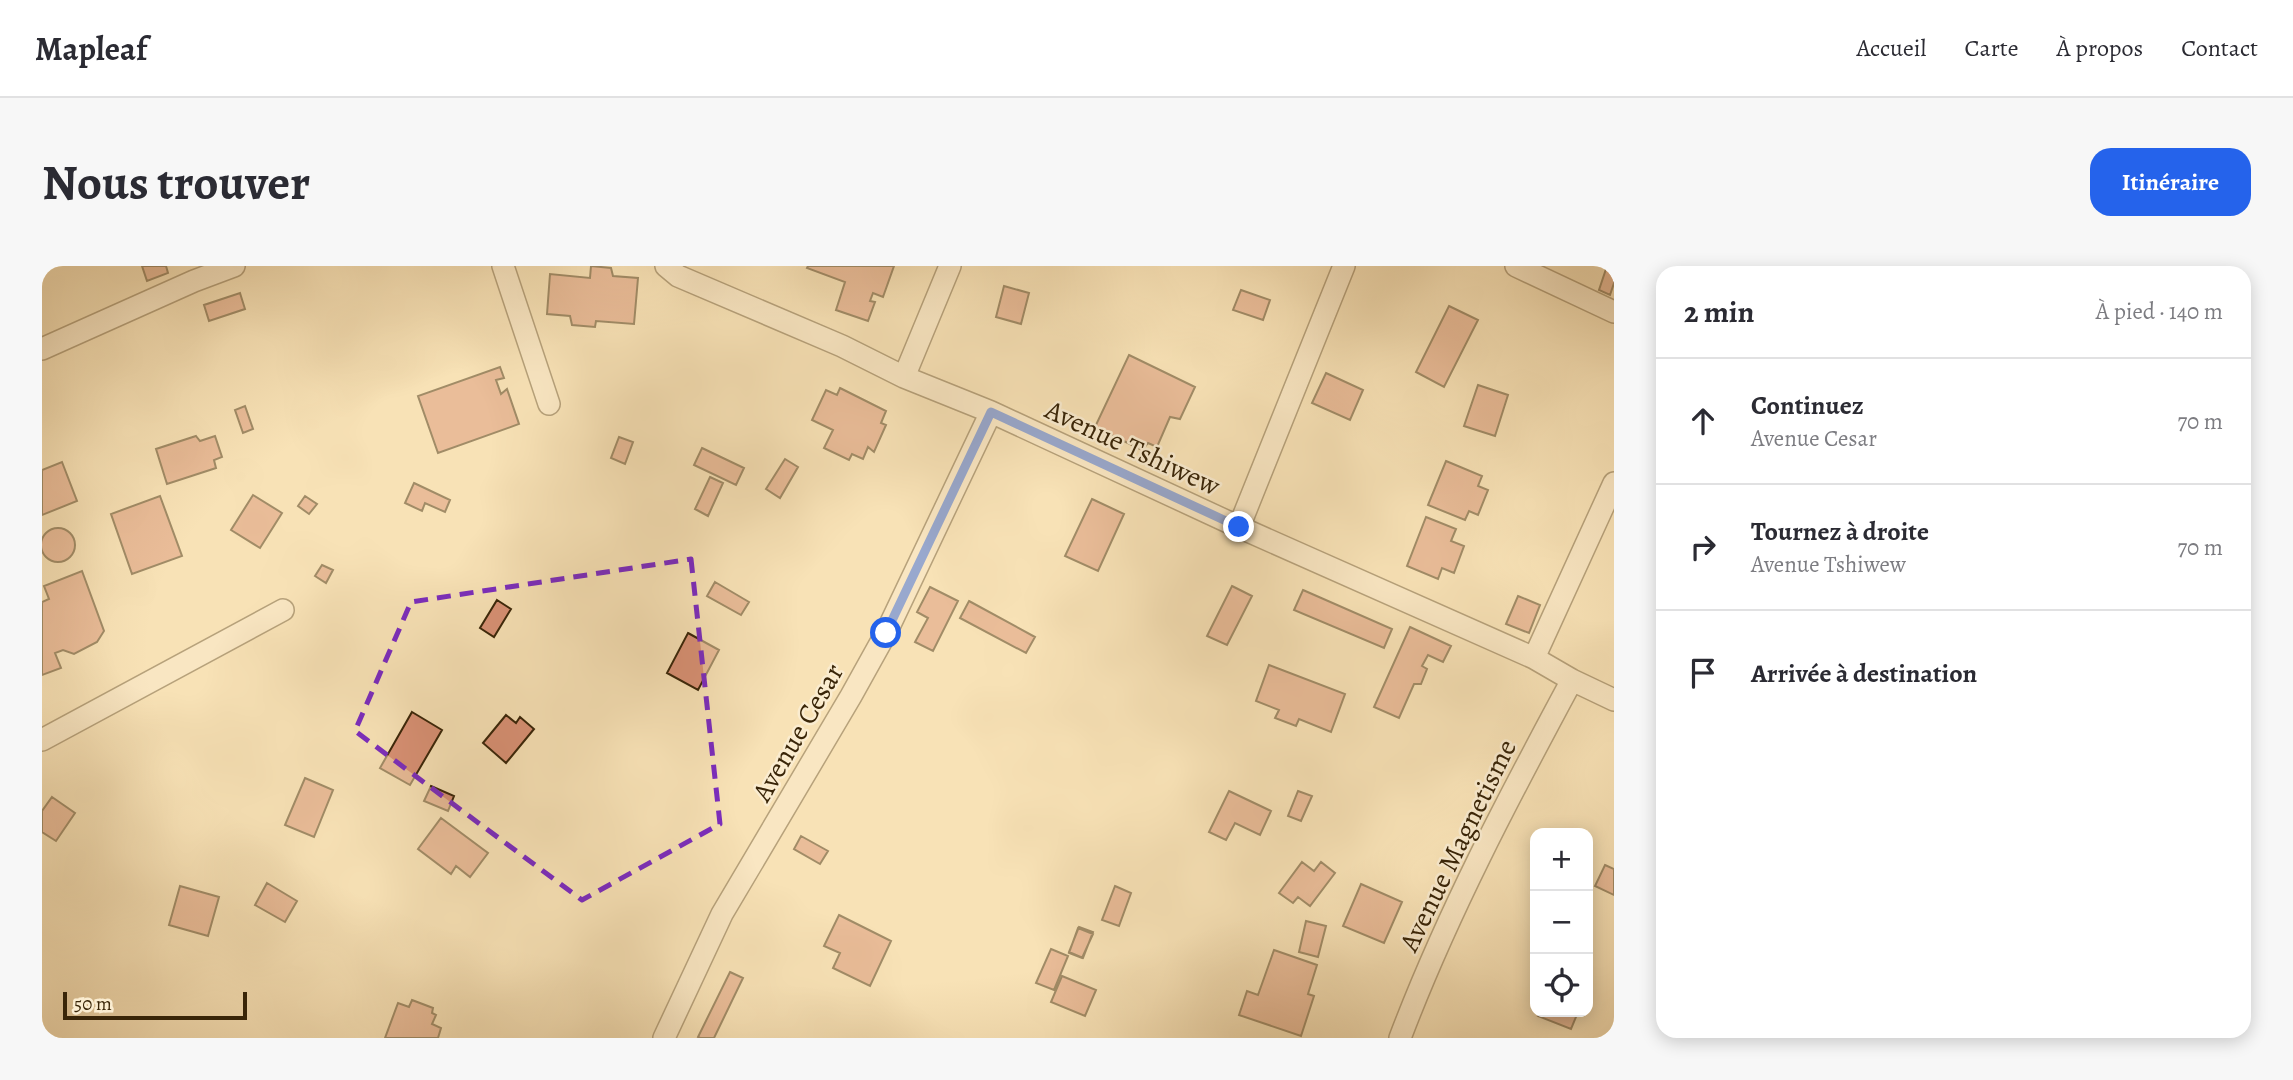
<!DOCTYPE html>
<html lang="fr">
<meta charset="utf-8">
<style>
body{margin:0;font-family:Alegreya,serif;background:#f7f7f7;color:#2b2b33}
.controls{position:absolute;right:21px;bottom:21px;display:grid;overflow:hidden;border-radius:14px;box-shadow:0 4px 18px #0003}
.controls button{width:63px;height:63px;display:grid;place-items:center;padding:0;border:0;border-bottom:2px solid #e1e1e2;background:#fff;color:#2b2b33;font:35px sans-serif}
.scale{position:absolute;left:21px;bottom:18px;width:184px;box-sizing:border-box;padding-left:7px;border:4px solid #392508;border-top:0;font-size:19px;line-height:24px;white-space:nowrap;color:#392508;-webkit-text-stroke:5px #faecd0;paint-order:stroke}
.stop{position:absolute;width:21px;height:21px;margin:-16px;border:5px solid #2563eb;border-radius:50%;background:#fff}
.stop.end{background:#2563eb;border-color:#fff;box-shadow:0 2px 7px #0008}
.list{margin:0;padding:0;list-style:none}
h2{display:flex;justify-content:space-between;align-items:center;height:91px;margin:0;padding:0 28px;font-size:30px}
h2 small{font-size:23px;font-weight:400;color:#7c7c81}
.list li{display:grid;grid-template-columns:46px 1fr auto;gap:21px;align-items:center;box-sizing:border-box;height:126px;padding:0 28px;border-top:2px solid #e1e1e2}
.list b{display:block;font-size:26px;white-space:nowrap}
.list p{margin:0;font-size:23px;white-space:nowrap;color:#7c7c81}
.list em{font-size:23px;font-style:normal;color:#7c7c81}
.icon{flex:none;width:38px;height:38px;fill:none;stroke:currentColor;stroke-width:2;stroke-linecap:round;stroke-linejoin:round}
.map{position:relative;flex:none;width:1572px;height:772px;overflow:hidden;border-radius:21px}
header{display:flex;align-items:center;gap:42px;box-sizing:border-box;height:98px;padding:0 35px;background:#fff;border-bottom:2px solid #e1e1e2}
header strong{font-size:33px}
nav{display:flex;gap:38px;margin-inline-start:auto;font-size:24px}
.intro{display:flex;align-items:center;justify-content:space-between;box-sizing:border-box;height:168px;padding:0 42px}
h1{margin:0;font-size:49px}
.button{padding:18px 32px;border-radius:21px;background:#2563eb;color:#fff;font-size:24px;font-weight:700}
main{display:flex;gap:42px;padding:0 42px}
aside{flex:1;background:#fff;border-radius:21px;box-shadow:0 4px 18px #0003}
.map>svg:first-child{display:block}
</style>
<header>
<strong>Mapleaf</strong>
<nav><a>Accueil</a><a>Carte</a><a>À propos</a><a>Contact</a></nav>
</header>
<div class="intro"><h1>Nous trouver</h1><a class="button">Itinéraire</a></div>
<main>
<div class="map">
<svg width="1572" height="772" viewBox="0 0 1572 772">
<rect width="100%" height="100%" fill="#f8e2b6"/>
<filter id="stains"><feTurbulence type="fractalNoise" baseFrequency=".00286" numOctaves="4"/><feColorMatrix values="0 0 0 0 .2 0 0 0 0 .09 0 0 0 0 .02 0 0 0 .5 -.17"/></filter>
<radialGradient id="worn" r=".72"><stop offset=".6" stop-color="#630" stop-opacity="0"/><stop offset="1" stop-color="#630" stop-opacity=".3"/></radialGradient>
<path fill="#d99175" stroke="#392508" stroke-width="2" d="M100,0H124L126,7L105,15Z
M549,0L569,2L571,10L596,12L592,58L554,55L553,61L530,59L528,50L505,48L508,8L548,12Z
M766,0H852L841,31L831,27L828,35L833,36L826,55L794,44L803,16L765,2Z
M1565,0H1572V17L1568,29L1557,24Z
M962,20L987,27L979,58L954,51Z
M1199,24L1228,34L1221,54L1191,44Z
M198,27L203,43L167,55L162,39Z
M1407,40L1436,54L1402,121L1374,106Z
M1087,89L1153,121L1138,153L1128,151L1115,181L1106,177L1100,184L1053,161Z
M458,101L462,112L454,114L459,128L465,123L477,158L396,187L376,130Z
M1284,107L1321,124L1308,154L1270,137Z
M1436,119L1466,129L1453,170L1422,160Z
M798,122L844,145L839,157L844,159L832,186L826,181L821,193L810,188L807,194L782,182L791,164L770,154L784,124L795,129Z
M203,140L211,163L201,167L193,144Z
M154,170L158,175L173,170L180,191L172,194L174,202L125,218L114,183Z
M577,171L591,176L583,198L569,192Z
M660,182L702,202L694,219L652,199Z
M743,193L756,201L738,232L724,223Z
M1404,195L1440,210L1436,220L1446,224L1436,249L1427,245L1423,254L1386,239Z
M20,196L35,235L0,249V204Z
M668,211L681,217L666,250L653,243Z
M372,217L408,234L403,246L383,237L380,245L363,237Z
M211,229L240,247L218,282L189,264Z
M118,230L140,290L90,308L69,248Z
M263,230L275,238L267,248L256,240Z
M1050,233L1082,248L1056,305L1023,290Z
M1384,251L1414,263L1409,275L1422,280L1412,307L1400,302L1396,313L1365,300Z
M-1 279a17 17 0 1 1 34 0a17 17 0 1 1-34 0Z
M280,299L291,304L284,317L273,310Z
M40,305L62,365L55,376L32,388L21,384L13,387L19,402L0,409V336L7,333L2,320Z
M673,316L707,336L699,349L665,330Z
M1190,320L1210,330L1185,379L1165,370Z
M888,321L916,335L891,385L873,376L886,352L875,346Z
M1261,324L1350,363L1342,382L1252,344Z
M1476,330L1498,339L1487,367L1464,358Z
M455,334L469,343L452,371L438,362Z
M927,335L993,371L984,387L918,352Z
M1368,361L1409,380L1401,396L1386,389L1380,400L1385,403L1379,418H1372L1357,452L1332,441Z
M646,367L677,384L656,424L625,407Z
M1227,399L1303,428L1289,466L1257,453L1254,460L1233,452L1237,444L1214,435Z
M370,446L400,464L368,519L338,502Z
M464,449L474,457L478,451L492,463L464,497L441,477Z
M263,512L291,524L272,571L243,559Z
M389,520L412,530L406,545L382,535Z
M1187,525L1229,545L1218,569L1193,557L1184,574L1167,566Z
M1256,525L1270,530L1259,555L1246,550Z
M10,531L33,547L14,575L0,566V545Z
M399,552L446,587L428,611L414,600L409,608L376,583Z
M759,570L786,585L778,598L752,583Z
M1260,596L1272,605L1279,596L1293,607L1268,640L1256,631L1251,637L1237,627Z
M1563,599L1572,603V629L1553,620Z
M225,617L255,635L243,656L213,639Z
M1319,618L1360,636L1342,677L1301,660Z
M138,620L177,631L166,670L127,659Z
M1073,620L1089,627L1077,660L1060,654Z
M797,649L849,675L828,720L791,702L798,687L782,680Z
M1264,655L1284,660L1276,691L1257,686Z
M1037,661L1051,666L1041,692L1027,686Z
M1036,662L1051,668L1040,692L1027,687Z
M1009,683L1026,690L1012,724L994,717Z
M1232,684L1275,699L1266,728L1272,730L1259,770L1197,749L1205,725L1216,729Z
M688,706L701,712L672,772H658L656,771Z
M1020,710L1054,724L1043,750L1009,736Z
M370,734L391,742L390,747L394,749L390,758L399,762L396,772H343L356,737L367,741Z
M1498,746H1536L1529,763L1496,750Z"/>
<g fill="none" stroke-linecap="round" stroke-linejoin="round">
<defs>
<path id="minor" d="M461,0L507,138
M624,0L636,10L800,80L862,111L949,146L1197,261L1492,392L1530,414L1572,434
M1474,0L1572,46
M0,83L152,15L192,0
M862,111L908,0
M1197,261L1302,0
M1492,392L1572,217
M0,474L241,344
M622,772L680,648L809,430L844,367L949,146
M1358,772C1405,648 1467,531 1530,414"/>
</defs>
<use href="#minor" stroke="#695434" stroke-width="24"/>
<use href="#minor" stroke="#faecd0" stroke-width="21"/>
</g>
<g fill="none" stroke-linecap="round" stroke-linejoin="round">
<path stroke="#2563eb" stroke-width="9" d="M844,367L949,146L1197,261"/>
</g>
<path d="M0 0H1572V772H0ZM649,293L678,558L540,634L313,465L369,336Z" fill="#f8e2b6" fill-opacity=".55" fill-rule="evenodd"/>
<path fill="none" stroke="#7b2cbf" stroke-width="5" stroke-dasharray="14 9" stroke-linejoin="round" d="M649,293L678,558L540,634L313,465L369,336Z"/>
<g text-anchor="middle" stroke-width="5" stroke-linejoin="round" paint-order="stroke">
<g font-size="28" fill="#392508" stroke="#faecd0">
<text transform="translate(1091 181) rotate(25)" y="10">Avenue Tshiwew</text>
<text transform="translate(755 466) rotate(-60)" y="10">Avenue Cesar</text>
<text transform="translate(1415 579) rotate(-64)" y="10">Avenue Magnetisme</text>
</g>
</g>
<rect width="100%" height="100%" filter="url(#stains)"/>
<rect width="100%" height="100%" fill="url(#worn)"/>
</svg>
<div class="controls">
<button>+</button>
<button>−</button>
<button><svg class="icon" aria-label="locate" viewBox="0 0 24 24"><circle cx="12" cy="12" r="6"/><path d="M12 2v4M12 18v4M2 12h4M18 12h4"/></svg></button>
</div>
<div class="scale">50 m</div>
<div class="stop" style="left:844px;top:367px"></div>
<div class="stop end" style="left:1197px;top:261px"></div>
</div>
<aside>
<h2>2 min<small>À pied · 140 m</small></h2>
<ul class="list">
<li><svg class="icon" aria-label="ahead" viewBox="0 0 24 24"><path d="M12 20V5M6 11l6-6 6 6"/></svg><div><b>Continuez</b><p>Avenue Cesar</p></div><em>70 m</em></li>
<li><svg class="icon" aria-label="right" viewBox="0 0 24 24"><path d="M7 20v-9h11M14 6l5 5-5 5"/></svg><div><b>Tournez à droite</b><p>Avenue Tshiwew</p></div><em>70 m</em></li>
<li><svg class="icon" aria-label="arrive" viewBox="0 0 24 24"><path d="M6 21V4h12l-3 4 3 4H6"/></svg><div><b>Arrivée à destination</b></div></li>
</ul>
</aside>
</main>
